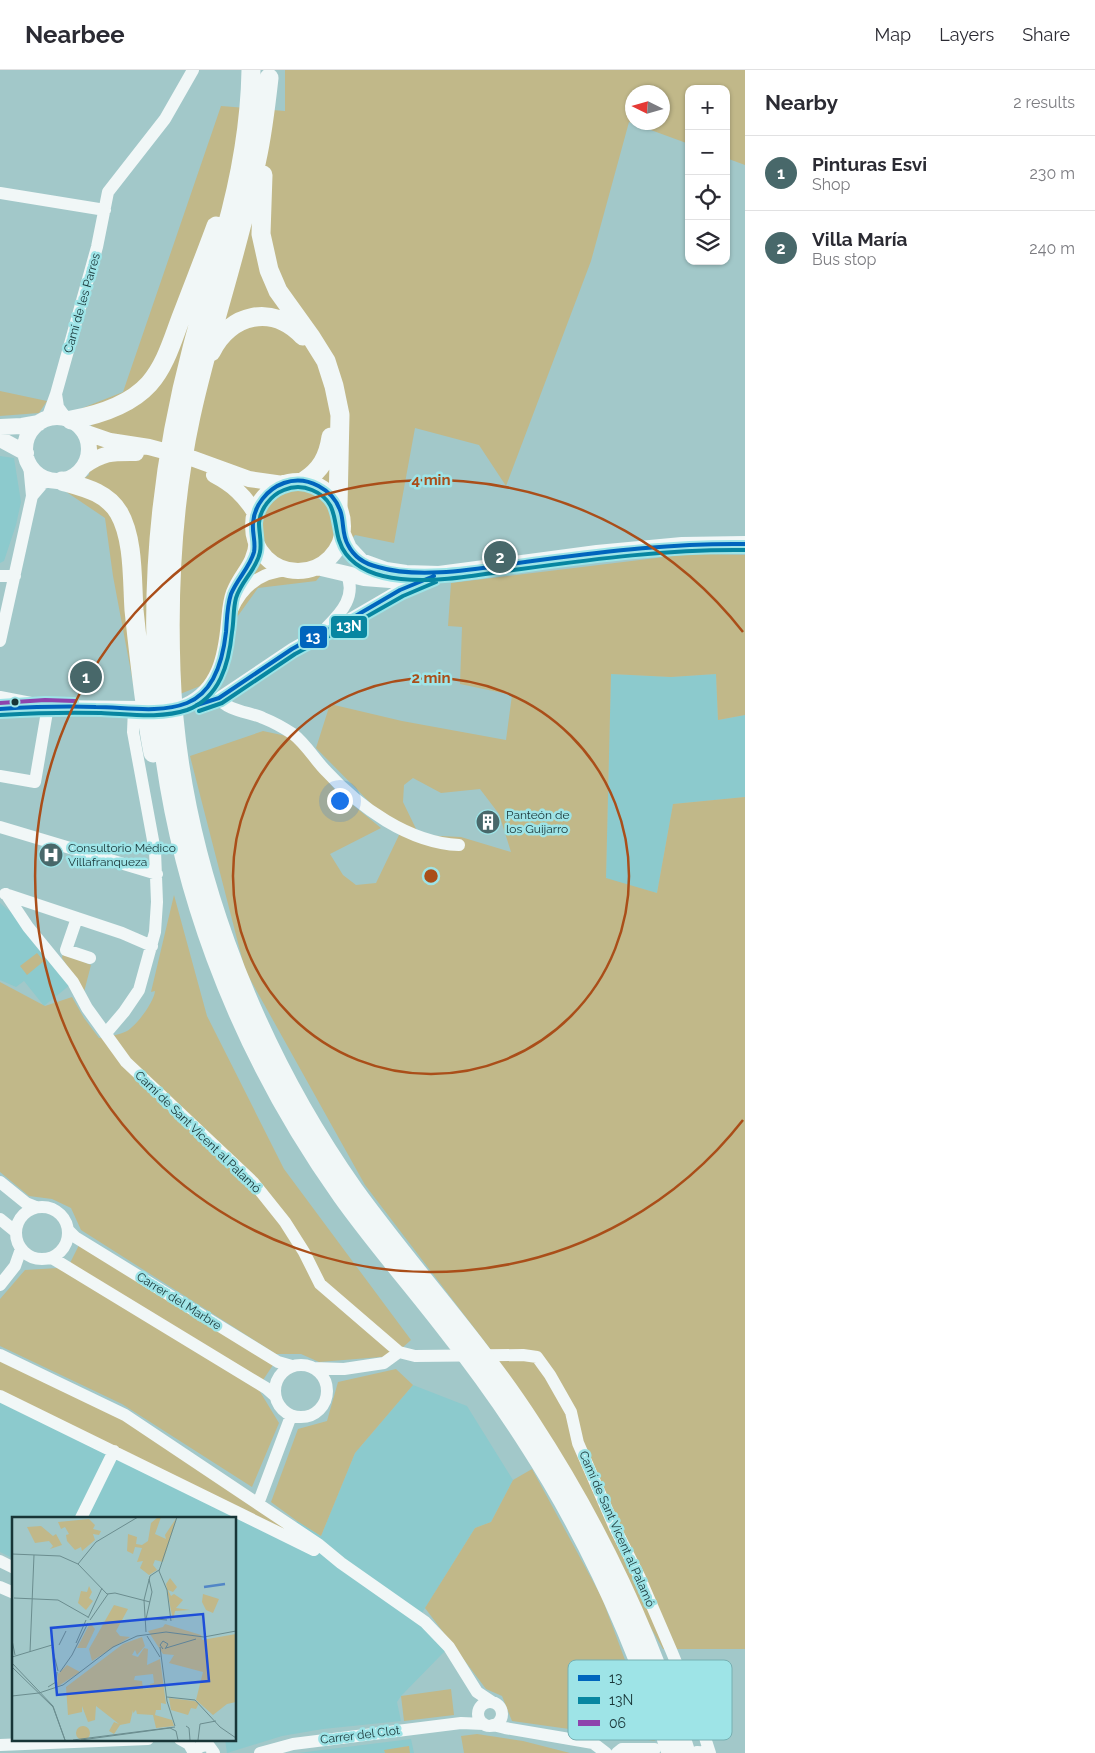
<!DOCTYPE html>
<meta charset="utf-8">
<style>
body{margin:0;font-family:Raleway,sans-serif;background:#f7f7f7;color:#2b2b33}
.controls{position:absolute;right:15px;top:15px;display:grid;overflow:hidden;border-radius:10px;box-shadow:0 1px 4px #0004}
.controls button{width:45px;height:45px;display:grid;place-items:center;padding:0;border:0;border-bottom:1px solid #e1e1e2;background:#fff;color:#2b2b33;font:25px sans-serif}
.compass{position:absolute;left:625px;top:15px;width:45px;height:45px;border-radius:50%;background:#fff;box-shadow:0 1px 4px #0004;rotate:275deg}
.you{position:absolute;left:339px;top:730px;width:18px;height:18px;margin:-12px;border:4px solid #fff;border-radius:50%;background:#1a73e8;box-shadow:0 0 0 8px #1a73e833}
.badge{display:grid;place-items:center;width:32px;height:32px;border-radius:50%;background:#48686a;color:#fff;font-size:16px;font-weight:700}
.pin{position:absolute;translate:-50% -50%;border:2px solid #fff;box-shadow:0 1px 5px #0006}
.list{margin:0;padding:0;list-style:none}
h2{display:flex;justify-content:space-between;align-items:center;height:65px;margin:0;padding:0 20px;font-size:21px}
h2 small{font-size:16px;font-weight:400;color:#7c7c81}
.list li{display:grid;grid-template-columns:32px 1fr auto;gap:15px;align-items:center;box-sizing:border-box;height:75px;padding:0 20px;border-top:1px solid #e1e1e2}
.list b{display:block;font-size:19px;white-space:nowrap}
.list p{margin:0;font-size:16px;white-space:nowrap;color:#7c7c81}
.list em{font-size:16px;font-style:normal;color:#7c7c81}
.icon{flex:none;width:28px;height:28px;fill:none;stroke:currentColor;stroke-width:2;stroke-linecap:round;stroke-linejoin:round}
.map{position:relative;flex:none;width:745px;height:1683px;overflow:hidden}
header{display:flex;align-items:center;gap:30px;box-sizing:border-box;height:70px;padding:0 25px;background:#fff;border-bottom:1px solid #e1e1e2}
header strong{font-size:24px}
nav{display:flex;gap:28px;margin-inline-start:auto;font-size:18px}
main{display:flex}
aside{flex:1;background:#fff}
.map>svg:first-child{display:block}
</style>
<header>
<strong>Nearbee</strong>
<nav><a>Map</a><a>Layers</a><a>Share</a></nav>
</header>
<main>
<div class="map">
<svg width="745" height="1683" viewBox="0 0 745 1683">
<rect width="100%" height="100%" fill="#a2c8c9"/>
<path fill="#8ccacd" d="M0,386L14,388L21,432L16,455L4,491L0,493Z
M611,604L671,607L716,604L718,650L745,645V727L673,734L657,823L606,809Z
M0,833L13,844L70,915L44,936L24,911L16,917L0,910Z
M413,1315L467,1336L513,1410L491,1452L475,1458L417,1551L445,1581L401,1626L397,1632L401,1651L323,1659L282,1666L227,1683L225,1669H235V1448H14V1489L0,1482V1330L293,1462L297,1451L321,1466L355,1383Z
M411,1669L414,1683H298Z"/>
<path fill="#c1b889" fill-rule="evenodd" d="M285,0H745V95L726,88V19H689V74L629,52L591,191L506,416L479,375L415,358L394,473L355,465L316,511L258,518L235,550L223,607L180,624L134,618L113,506L105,448L65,421L89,405L92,357L80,339L123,322L221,36L285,41ZM632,22H662V52H632Z
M0,321L47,331L39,343L0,346Z
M689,484L745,485V645L718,650L716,604L671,607L611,604L606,808L657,823L673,734L745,727V1579H663L491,1280L365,1115L245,900L190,686L263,661L291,667L337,722L381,758L330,784L343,805L356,815L376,813L400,763L316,678L330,634L402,651L506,670L512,625L460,614L462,557L448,556L451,513ZM413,708L441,723L480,719L499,744L511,782L461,767L419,765L403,732L404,715Z
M174,825L207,946L284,1099L411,1270L393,1286L319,1292L301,1284H276L81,1160L71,1138L52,1129L29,1126L0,1102V912L45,936L72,927L84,948L99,968C108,966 120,965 127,961C137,955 154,932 155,921L151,922Z
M37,883L44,891L27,905L20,896Z
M63,883L91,895L84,922L62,888Z
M79,1175L273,1295L263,1310L70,1193Z
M58,1198L259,1320L279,1353L252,1417L122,1334L0,1276V1229L25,1200Z
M0,1290L127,1348L292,1463L0,1330Z
M396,1299L413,1315L355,1383L321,1466L297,1451L271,1432L298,1359L327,1351L338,1312Z
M532,1399L602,1528L655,1671L512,1651L502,1626L486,1619L425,1538L475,1458L491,1452L513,1410Z
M451,1619L454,1645L404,1651L401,1626Z
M477,1664L523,1671L570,1683H464L461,1666Z
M409,1676L410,1683H385L384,1680Z"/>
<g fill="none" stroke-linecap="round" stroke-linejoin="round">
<path stroke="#f1f7f7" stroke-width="12" d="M0,123L105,140
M56,324L58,337L66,348
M47,349L56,324L97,177L108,122L165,49L193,0
M32,426L43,413L52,411
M0,506H15
M232,540C243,515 263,501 290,500
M327,557C342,542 357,525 346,503
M0,571L32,426L29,394
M0,627L31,633
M219,628C227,641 250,642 263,648C273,652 284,658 293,664C306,674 315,690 326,701C359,737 409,773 459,775
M185,634L195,635L219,628L292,579L322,562L340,555L400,520L430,507
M185,634C218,619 224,585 227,552C228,542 228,533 232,522C240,501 253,496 255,470
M0,639L45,636L141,637
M0,706L35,712L48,636
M0,757L157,804
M5,824L122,863L152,876
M6,824L28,857L73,912L87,938L126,992L253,1112L285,1152L304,1182L320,1214L399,1282L415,1286L523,1285L537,1287L550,1305L571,1342L578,1373L615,1458L640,1508L671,1580L697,1643L710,1683L697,1682
M77,848L66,880L90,888
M106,963L124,942L139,920L155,862L157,832L155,781L133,662L134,638
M0,1112L26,1133L36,1137
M16 1163a26 26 0 1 1 52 0a26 26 0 1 1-52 0Z
M0,1149L16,1162
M68,1160L75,1167L278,1292L292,1296
M52,1188L266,1318L275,1326
M0,1215L15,1196L21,1179
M0,1285L125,1345L318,1474L341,1493L425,1552L449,1577L477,1622L492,1632
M275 1321a26 26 0 1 1 52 0a26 26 0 1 1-52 0Z
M313,1298L344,1299L384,1293L399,1282
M0,1326L314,1480
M258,1434L291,1346
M81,1448L114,1381
M0,1491L14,1498
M0,1517L14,1523
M478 1644a12 12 0 1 1 24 0a12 12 0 1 1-24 0Z
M493,1655L505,1658L593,1673L606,1683
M180,1669L189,1674L194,1683
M0,1675L148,1669
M195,1683C197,1677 202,1674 209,1676L214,1683
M260,1683L293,1674L461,1653L484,1654
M617,1683L622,1679H655"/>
<path stroke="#f1f7f7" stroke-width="16" d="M25 379a32 32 0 1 1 64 0a32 32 0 1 1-64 0Z
M0,357L22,356L39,353
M84,362L110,371L149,377L194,389L249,409L283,414
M0,369L26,383
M84,396C105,382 112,383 136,383
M214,405C233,415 244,425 255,443
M253 456a45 45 0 1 1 90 0a45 45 0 1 1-90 0Z
M342,462L349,478L361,491L386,500L406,503L439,504L597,483L682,475L745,474
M317,497L364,508L403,511"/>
<path stroke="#f1f7f7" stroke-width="19" d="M251,0C250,55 240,110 225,163C215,201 202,239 192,278C162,392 150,505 158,623C171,805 237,978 342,1126C374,1171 410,1212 444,1256C474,1294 503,1334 529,1375C591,1471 637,1575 671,1683
M269,8C266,35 263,62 257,89C240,176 210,259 191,346C173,429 168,516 171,601C177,782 250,972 354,1120C411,1199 478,1271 531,1353C599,1457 650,1564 686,1683
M263,105L261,164L269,200L278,221L311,267L326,291L334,316L340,345L338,436
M211,282C230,243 273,234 303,266
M71,350C98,345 130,335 149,314C166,295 173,268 182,245C193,216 205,186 216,156
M62,411C83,417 107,422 119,443C134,469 132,511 134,540C139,588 144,636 153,683
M304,411C321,400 328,387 331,367"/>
<defs>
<path id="bus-1" d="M197,635L219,628L292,579L322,562L340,555L400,520L434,506
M0,639C32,637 64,636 96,637C124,637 159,644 187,633C215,622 223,589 226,562C227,549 227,536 231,524C237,509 250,497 254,482C256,472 252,463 253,453C254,436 267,419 284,413C307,405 334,419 341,443C344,454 342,465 348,475C354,487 365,494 378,497C425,511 490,496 540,490C608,481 676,473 745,474"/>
<path id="bus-2" d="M199,641L222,633L295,584L325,568L343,560L403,526L436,512
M0,645C34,643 67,642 101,643C129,644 160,649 187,640C220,628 229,593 232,562C234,551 233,539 236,528C241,511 257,499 260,482C262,472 259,463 259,453C260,439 271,425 284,420C293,416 303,416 312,420C344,433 329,462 346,484C359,501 381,507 401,509C441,513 482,504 521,499C595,489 669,479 745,480"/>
<path id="bus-3" d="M0,633L45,630L75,631"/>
</defs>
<use href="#bus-1" stroke="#9ee4e7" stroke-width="8"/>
<use href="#bus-2" stroke="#9ee4e7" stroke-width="8"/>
<use href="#bus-3" stroke="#9ee4e7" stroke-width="8"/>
<use href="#bus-1" stroke="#0065bd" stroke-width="4"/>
<use href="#bus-2" stroke="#0786a1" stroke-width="4"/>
<use href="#bus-3" stroke="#8e44ad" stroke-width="4"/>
</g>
<g fill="none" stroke="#aa4e19" stroke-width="2.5">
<circle cx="431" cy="806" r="198"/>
<path d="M743 1050A396 396 0 1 1 743 562"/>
</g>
<defs>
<symbol id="building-disc" viewBox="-11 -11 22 22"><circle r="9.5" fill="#48686a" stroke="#9ee4e7"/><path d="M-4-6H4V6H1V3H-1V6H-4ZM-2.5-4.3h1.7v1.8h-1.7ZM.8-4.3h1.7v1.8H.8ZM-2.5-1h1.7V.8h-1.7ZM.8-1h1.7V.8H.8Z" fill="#fff"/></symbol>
<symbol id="hospital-disc" viewBox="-11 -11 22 22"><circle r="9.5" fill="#48686a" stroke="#9ee4e7"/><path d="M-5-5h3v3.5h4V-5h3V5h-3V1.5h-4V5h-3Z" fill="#fff"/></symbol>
</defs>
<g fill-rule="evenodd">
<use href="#building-disc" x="474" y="738" width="28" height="28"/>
<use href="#hospital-disc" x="37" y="771" width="28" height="28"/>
</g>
<circle fill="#183537" stroke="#9ee4e7" stroke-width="2" cx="15" cy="632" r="4.5"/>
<g text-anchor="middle" stroke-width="5" stroke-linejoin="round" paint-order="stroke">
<g font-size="12" fill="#183537" stroke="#9ee4e7">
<text transform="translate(82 233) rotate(-74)" y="4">Camí de les Parres</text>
<text transform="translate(198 1062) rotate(44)" y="4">Camí de Sant Vicent al Palamó</text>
<text transform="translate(179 1231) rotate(32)" y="4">Carrer del Marbre</text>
<text transform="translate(617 1459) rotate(66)" y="4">Camí de Sant Vicent al Palamó</text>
<text transform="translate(360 1665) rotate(-7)" y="4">Carrer del Clot</text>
</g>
<g font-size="12" fill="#183537" stroke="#9ee4e7" text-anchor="start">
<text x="506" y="749">Panteón de<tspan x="506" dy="14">los Guijarro</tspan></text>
<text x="68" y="782">Consultorio Médico<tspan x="68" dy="14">Villafranqueza</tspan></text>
</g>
</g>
<g transform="translate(12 1447)">
<rect width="224" height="224" fill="#a2c8c9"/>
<path d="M146,0H149L143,17L154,22L153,18L165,0L151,45L143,43L141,48L145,53L137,58L128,51L131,44L125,45L130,31L123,30L121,37L115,34L116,17L125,20L124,27L130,28L136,24L139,6ZM77,2L83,8L81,12L89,14L87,18L81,17L83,23L70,34L69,30L63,33L55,24L54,18L57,17L53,10L49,12L46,5ZM29,9L41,19L44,17L50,28L38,32L41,29L37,24L23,26L15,10ZM158,61L165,70L161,75L156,73L159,79L162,77L171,83L164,91L178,93L163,94L161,104L154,67ZM77,69L80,75L77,81L81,84L74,93L66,86L69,74L75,75ZM191,77L207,82L201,96L194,93L190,85ZM102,88L116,92L104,114L108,119L118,120L80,144L77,132ZM78,106L83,112L74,131H65ZM153,107L189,118L190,123L224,117V185L215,187L201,198L184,183L191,155L157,146L162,138L151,137L136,114L151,110ZM130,120L133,129L125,138L123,133L120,138L126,140L132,131L136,132L135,148L148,142L154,187L149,186V193H144L143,198L160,203L162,209L144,211L141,198L125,197L124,193L121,196V193L118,206L108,208L102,217L97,214L102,205L107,207L84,189L83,203L76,205L70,189V195L56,198L54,170L111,127ZM141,157L142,166L138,167V171L131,172L130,164L122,163L123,159ZM55,148L68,155L45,170L46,157ZM157,181L182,184L187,186L184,192L179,191L176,198L159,193ZM64 216a7 7 0 1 1 14 0a7 7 0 1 1-14 0Z" fill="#c1b889" fill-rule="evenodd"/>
<path fill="none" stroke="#5286c6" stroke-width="2.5" d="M192,70L213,67"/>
<path fill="none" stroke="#6b8d8f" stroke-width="1" d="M0,37L48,39L66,47L84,25L126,0M66,47L95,77L103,76L138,85M0,64V102M2,81L46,83L76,100M76,101L90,71M133,101L155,103M134,102L140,75L137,62M78,103L96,77M159,104L155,73L147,54L165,0M134,115L132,83L138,59L147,53M135,119L148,140M0,123L3,138M64,126L74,103M47,128L54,114M40,130L46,154M148,130L155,184L163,209M154,131L184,122M151,132L148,128L151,124L156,127L153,132M18,135L22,38M0,140L40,128M0,146L41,189L53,223M0,150L41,190L53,223M48,155L60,138L76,106M36,170L44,165L45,155M0,179L27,176L51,168L101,130L125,119L154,115L192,120L224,114M155,180L183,183L208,210L224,221M174,209L177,211L178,223M61,223L163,210M69,223L158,211L164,214L166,223M186,223L188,207L204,204"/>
<path fill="#1d4ed8" fill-opacity="0.15" stroke="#1d4ed8" stroke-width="2.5" d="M191,97L197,164L45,178L39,111Z"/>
<rect width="224" height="224" fill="none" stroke="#183537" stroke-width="2.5"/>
</g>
<rect x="568" y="1590" width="164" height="80" rx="8" fill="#9ee4e7" stroke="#76b0b2" stroke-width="1"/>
<rect x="578" y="1605" width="22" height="6" fill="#0065bd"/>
<rect x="578" y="1627" width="22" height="7" fill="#0786a1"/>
<rect x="578" y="1650" width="22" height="6" fill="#8e44ad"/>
<g font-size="14" fill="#183537">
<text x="609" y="1613">13</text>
<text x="609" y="1635">13N</text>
<text x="609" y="1658">06</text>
</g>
<circle cx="431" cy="806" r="8" fill="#aa4e19" stroke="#9ee4e7" stroke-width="2.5"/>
<g font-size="15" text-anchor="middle" font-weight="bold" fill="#aa4e19" stroke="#9ee4e7" stroke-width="5" stroke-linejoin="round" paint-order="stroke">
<text x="431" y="415">4 min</text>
<text x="431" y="613">2 min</text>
</g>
<g stroke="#9ee4e7" stroke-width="2">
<rect x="330" y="545" width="38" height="24" rx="5" fill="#0786a1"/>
<rect x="299" y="555" width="29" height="24" rx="5" fill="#0065bd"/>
</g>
<g font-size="14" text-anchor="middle" font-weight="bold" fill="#fff">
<text x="349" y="561">13N</text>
<text x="313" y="572">13</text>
</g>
</svg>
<div class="controls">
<button>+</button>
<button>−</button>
<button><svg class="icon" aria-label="locate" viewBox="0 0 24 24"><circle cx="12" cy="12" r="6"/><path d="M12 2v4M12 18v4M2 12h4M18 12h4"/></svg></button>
<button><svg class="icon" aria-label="layers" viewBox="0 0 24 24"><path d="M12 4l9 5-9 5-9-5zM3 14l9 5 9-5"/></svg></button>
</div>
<svg class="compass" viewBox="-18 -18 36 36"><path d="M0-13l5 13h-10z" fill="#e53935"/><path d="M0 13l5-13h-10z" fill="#7c7c81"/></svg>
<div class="you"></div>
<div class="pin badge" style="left:86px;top:607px">1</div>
<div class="pin badge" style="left:500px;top:487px">2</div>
</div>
<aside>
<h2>Nearby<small>2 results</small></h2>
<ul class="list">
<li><span class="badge">1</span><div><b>Pinturas Esvi</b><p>Shop</p></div><em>230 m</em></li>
<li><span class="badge">2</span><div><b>Villa María</b><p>Bus stop</p></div><em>240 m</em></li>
</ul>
</aside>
</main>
